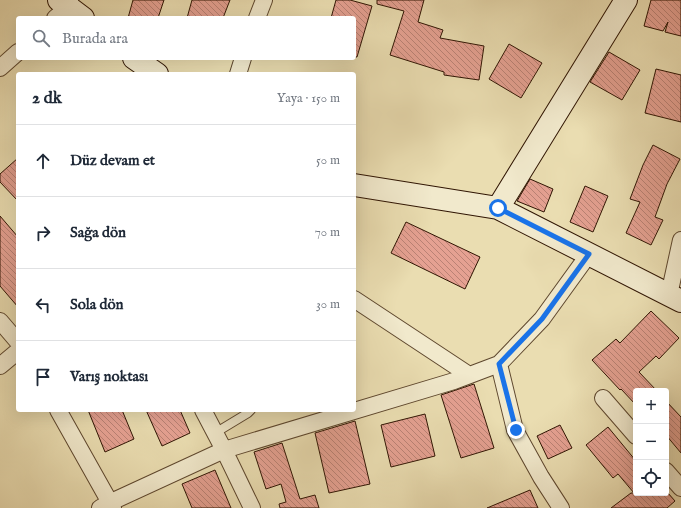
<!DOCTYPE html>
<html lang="tr">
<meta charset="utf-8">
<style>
body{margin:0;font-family:"IM FELL English",serif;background:#f6f6f7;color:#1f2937}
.controls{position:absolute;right:12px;bottom:12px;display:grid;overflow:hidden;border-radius:4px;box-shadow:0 4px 16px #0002}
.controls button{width:36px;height:36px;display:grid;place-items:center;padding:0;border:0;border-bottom:1px solid #e0e1e3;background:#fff;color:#1f2937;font:20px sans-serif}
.stop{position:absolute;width:12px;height:12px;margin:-9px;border:3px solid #1a73e8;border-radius:50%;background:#fff}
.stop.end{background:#1a73e8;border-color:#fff;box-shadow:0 1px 4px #0008}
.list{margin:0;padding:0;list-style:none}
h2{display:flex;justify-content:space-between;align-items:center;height:52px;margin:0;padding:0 16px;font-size:17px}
h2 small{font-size:13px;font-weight:400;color:#747a83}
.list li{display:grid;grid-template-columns:26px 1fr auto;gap:12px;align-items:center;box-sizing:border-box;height:72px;padding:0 16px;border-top:1px solid #e0e1e3}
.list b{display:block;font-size:15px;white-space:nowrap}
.list em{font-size:13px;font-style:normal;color:#747a83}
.icon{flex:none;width:22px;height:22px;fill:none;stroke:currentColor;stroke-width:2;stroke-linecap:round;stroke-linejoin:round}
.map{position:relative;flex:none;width:681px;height:508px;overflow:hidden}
.search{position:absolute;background:#fff;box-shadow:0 4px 16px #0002;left:16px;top:16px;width:340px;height:44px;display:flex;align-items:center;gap:10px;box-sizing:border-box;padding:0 14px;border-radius:4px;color:#747a83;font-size:15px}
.panel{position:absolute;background:#fff;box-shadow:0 4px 16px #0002;left:16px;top:72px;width:340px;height:340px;border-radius:4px}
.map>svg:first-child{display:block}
</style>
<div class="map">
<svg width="681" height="508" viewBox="0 0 681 508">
<defs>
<pattern id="building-back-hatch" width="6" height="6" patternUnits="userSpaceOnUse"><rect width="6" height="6" fill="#e5a192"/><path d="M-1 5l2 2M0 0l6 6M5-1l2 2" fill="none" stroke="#ba8275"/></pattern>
</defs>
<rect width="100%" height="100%" fill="#eaddb1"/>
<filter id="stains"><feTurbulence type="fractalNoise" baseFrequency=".005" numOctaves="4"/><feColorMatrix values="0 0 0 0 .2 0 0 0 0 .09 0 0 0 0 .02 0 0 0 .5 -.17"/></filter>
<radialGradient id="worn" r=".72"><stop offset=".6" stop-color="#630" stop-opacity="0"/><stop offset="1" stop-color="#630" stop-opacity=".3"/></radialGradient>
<path fill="url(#building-back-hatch)" stroke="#301503" d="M133,0H164L158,18H128Z
M192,0H230L223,18H187Z
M336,0H350L372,6L357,57H354V18H331Z
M377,0H424L418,22L443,30L440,38L484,46L479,80L444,75V72L390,55L404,11L377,4Z
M651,0H681V36L665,32L668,22L663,31L644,26Z
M509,44L542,63L521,98L489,79Z
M609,52L640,70L622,100L590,82Z
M656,69L681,75V122L645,113Z
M653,145L680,159L667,184L655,217L663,220L651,245L626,233L640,202L630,199L643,165Z
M18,158V201L0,182V174Z
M530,179L553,189L544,212L517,201Z
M585,186L608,196L593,232L570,222Z
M0,216L18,237V307L0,286Z
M406,222L480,257L465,289L391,253Z
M651,311L679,338L659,359L656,356L639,372L657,391H636V405L621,389L620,390L592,360L616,339L620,343Z
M474,384L494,448L461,458L441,395Z
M666,401L681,417V453L666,435Z
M88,410H122L134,439L105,452Z
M146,410H180L190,433L162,446Z
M425,414L435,456L391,467L381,425Z
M355,421L370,484L329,493L315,433Z
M560,425L572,448L548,459L537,436Z
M608,427L636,461V493H668L675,501L667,508H611L631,493H634L618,474L613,478L586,445Z
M282,443L300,499L315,495L319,508H280L279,504L286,502L281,484L266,489L254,452Z
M215,470L231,508H192L182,484Z
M530,490L538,508H487Z"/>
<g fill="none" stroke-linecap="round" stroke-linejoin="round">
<defs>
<path id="lane" d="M215,433L248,413L251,410"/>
<path id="street" d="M55,18L68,7L70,0
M257,18L264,0
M0,68L18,52
M238,74L243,58
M669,295L681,240
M354,299L469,375
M0,321L18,342
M499,364L515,430L541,477L561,508
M0,366L18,351
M603,398L636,436
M58,410L113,508
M203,410L224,450L252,508
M666,471L681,488
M100,508L109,503L224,450L454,381L499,364L542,319L589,254"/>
<path id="secondary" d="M59,0L83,18
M134,58L157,74
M354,185L498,208L681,301
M498,208L626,0"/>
</defs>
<use href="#lane" stroke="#5e472e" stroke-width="10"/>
<use href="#street" stroke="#5e472e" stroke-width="18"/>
<use href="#secondary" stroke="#301503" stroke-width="24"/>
<use href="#lane" stroke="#f1e9cc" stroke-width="8"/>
<use href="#street" stroke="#f1e9cc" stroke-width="16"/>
<use href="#secondary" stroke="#f1e9cc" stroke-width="22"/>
</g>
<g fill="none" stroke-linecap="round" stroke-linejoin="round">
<path stroke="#1a73e8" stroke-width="5" d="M498,208L589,254L542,319L499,364L516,430"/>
</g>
<rect width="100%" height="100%" filter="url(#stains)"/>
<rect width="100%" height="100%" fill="url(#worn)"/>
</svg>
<div class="controls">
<button>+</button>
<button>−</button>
<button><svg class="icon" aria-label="locate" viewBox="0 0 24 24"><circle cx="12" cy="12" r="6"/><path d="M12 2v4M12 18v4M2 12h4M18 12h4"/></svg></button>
</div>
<div class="stop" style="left:498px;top:208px"></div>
<div class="stop end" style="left:516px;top:430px"></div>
<div class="search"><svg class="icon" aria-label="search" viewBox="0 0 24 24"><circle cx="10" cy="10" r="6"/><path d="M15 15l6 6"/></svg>Burada ara</div>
<section class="panel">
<h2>2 dk<small>Yaya · 150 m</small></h2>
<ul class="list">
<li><svg class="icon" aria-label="ahead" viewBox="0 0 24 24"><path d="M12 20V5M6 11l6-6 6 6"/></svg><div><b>Düz devam et</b></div><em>50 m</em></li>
<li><svg class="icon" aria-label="right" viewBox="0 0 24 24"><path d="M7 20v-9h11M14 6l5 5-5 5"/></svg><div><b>Sağa dön</b></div><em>70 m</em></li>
<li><svg class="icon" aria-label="left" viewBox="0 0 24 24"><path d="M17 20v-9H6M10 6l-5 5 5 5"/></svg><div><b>Sola dön</b></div><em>30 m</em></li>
<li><svg class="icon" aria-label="arrive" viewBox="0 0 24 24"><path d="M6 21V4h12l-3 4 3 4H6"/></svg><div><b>Varış noktası</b></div></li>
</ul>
</section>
</div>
